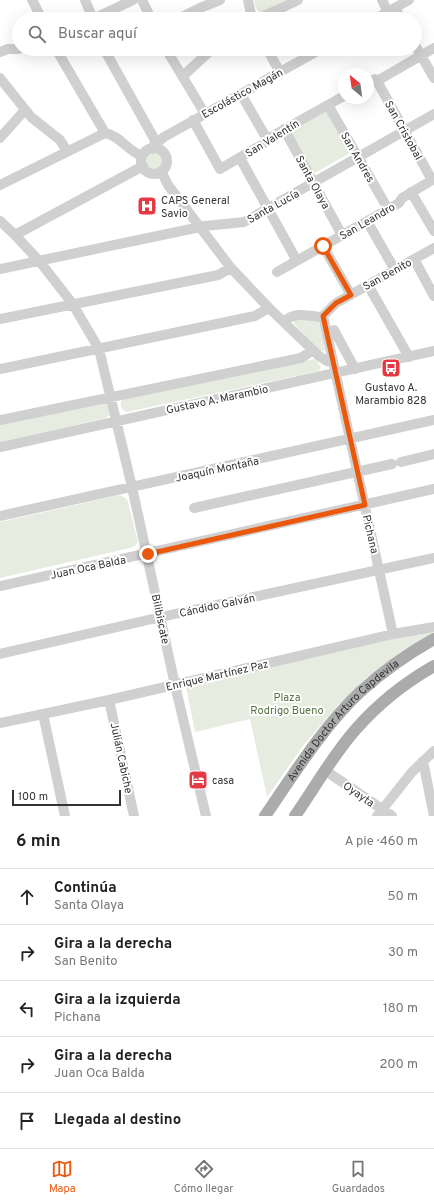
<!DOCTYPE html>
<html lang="es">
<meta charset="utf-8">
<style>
body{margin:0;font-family:Overpass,sans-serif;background:#f2f2f2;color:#222}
.compass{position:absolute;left:338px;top:68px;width:36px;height:36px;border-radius:50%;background:#fff;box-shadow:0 4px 16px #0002;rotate:331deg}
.scale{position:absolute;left:12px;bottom:10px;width:109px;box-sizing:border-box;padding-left:4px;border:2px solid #333;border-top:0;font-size:11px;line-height:14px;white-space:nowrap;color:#333;-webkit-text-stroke:3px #fff;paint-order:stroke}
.stop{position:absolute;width:12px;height:12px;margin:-9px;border:3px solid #ea580c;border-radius:50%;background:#fff}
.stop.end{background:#ea580c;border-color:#fff;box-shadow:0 1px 4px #0008}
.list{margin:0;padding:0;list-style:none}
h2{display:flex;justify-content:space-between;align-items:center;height:52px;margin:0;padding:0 16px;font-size:17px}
h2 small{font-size:13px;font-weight:400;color:#767676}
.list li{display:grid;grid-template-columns:26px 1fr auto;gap:12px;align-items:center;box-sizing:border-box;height:56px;padding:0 16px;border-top:1px solid #e0e0e0}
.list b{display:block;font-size:15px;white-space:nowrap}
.list p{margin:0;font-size:13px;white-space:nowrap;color:#767676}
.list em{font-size:13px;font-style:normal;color:#767676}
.icon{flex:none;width:22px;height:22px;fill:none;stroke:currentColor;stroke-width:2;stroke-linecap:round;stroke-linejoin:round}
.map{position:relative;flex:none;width:434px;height:816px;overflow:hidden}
.search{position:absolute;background:#fff;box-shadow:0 4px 16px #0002;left:12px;right:12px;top:12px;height:44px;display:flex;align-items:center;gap:10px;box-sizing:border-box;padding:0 14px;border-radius:22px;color:#767676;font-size:15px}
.sheet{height:332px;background:#fff}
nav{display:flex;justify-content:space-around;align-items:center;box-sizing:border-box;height:56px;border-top:1px solid #e0e0e0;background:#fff;font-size:11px;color:#767676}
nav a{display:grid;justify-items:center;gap:2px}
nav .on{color:#ea580c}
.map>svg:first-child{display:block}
</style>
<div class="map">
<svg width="434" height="816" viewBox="0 0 434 816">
<rect width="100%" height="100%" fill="#fff"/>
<path fill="#e6ecdf" d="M254,0H285L263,12H259L256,8Z
M328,110L352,152L313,174L289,132Z
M145 161a9 9 0 1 1 18 0a9 9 0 1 1-18 0Z
M297,318L318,322L320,326L325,349L323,351L320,352L294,324V321Z
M314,359L316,360L321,367L319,371L127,412C121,410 118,402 124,398Z
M105,403L108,406L110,414L106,418L0,442V424Z
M120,495L127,499L138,542L134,547L0,578V522Z
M434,630V634L408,647L367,677L338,705L303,746L267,797L250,719L195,732L186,686L404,635Z"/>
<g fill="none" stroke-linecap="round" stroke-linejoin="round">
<path stroke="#d0d0d0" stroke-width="10" d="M32,0L42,19
M85,0L93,19
M142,0L151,19
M248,0L252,19
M382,0L388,12
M395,8L401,19
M93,19L133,0
M178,19L202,7L220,0
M258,19L298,0
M375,19L409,0
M415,45L434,78
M56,49L105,133
M104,49L156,142
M166,49L205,114
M267,49L280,72
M0,52L8,49H19
M183,76L212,49
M0,78L31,117L60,140L67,151
M377,81L432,180
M368,82L375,79L377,81L434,48
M241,94L267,139
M328,105L388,209
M193,120L220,169L263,144L267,139L344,96
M284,129L342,235
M0,138L25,110
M141 161a13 13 0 1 1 26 0a13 13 0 1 1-26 0Z
M152,149L154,145L164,137L321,49
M240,158L297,261
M161,171L168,185L231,268L269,308L319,356L327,361L332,362
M0,185L105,133C119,135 128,151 142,156
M411,192L434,231
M0,221L15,235L40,262L72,303L99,349L132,487L175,685L206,816
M367,221L395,270
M15,235L143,166
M323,246L351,295
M414,259L434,296
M0,269L205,226L244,222L434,114
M277,272L399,203L402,198L434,179
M368,285L409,357
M323,316L393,634
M323,316L336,303L434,248
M0,319L218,275L231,268
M284,322C293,312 307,315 319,317L323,316
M334,330L355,369
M0,369L255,316L269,308
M0,420L301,358L313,350
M0,447L434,351
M401,462L434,454
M194,508L392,464
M0,516L434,420
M0,586L434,489
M0,654L161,617L434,558
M109,700L134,816
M43,714L65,816
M0,723L109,700L393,634L434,627
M423,761L434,816
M326,771L392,816
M377,816L412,772L434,751"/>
<g stroke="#ababab" stroke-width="12">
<path id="s1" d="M265,816C294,774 322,728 360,692C382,672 407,654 434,639"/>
<path d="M295,816C315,787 333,755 356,729C379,703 404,683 434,666"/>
</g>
</g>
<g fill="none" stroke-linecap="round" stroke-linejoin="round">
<path stroke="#ea580c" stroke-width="5" d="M148,554L365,505L323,316L336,303L351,295L323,246"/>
</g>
<defs>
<symbol id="hospital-square" viewBox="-11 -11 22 22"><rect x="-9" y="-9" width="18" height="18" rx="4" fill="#e63946" stroke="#fff"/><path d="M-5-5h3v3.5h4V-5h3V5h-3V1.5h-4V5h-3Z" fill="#fff"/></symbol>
<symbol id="bus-square" viewBox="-11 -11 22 22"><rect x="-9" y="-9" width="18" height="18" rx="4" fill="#e63946" stroke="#fff"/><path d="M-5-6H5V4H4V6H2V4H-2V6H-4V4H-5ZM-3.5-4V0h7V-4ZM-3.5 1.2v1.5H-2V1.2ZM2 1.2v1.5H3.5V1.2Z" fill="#fff"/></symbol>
<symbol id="hotel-square" viewBox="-11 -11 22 22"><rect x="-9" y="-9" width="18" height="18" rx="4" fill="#e63946" stroke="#fff"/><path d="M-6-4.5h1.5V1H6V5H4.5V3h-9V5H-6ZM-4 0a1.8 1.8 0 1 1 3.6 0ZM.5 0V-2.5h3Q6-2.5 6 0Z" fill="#fff"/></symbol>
</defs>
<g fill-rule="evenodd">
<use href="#hospital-square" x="136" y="195" width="22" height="22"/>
<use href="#bus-square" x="380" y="357" width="22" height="22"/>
<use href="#hotel-square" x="187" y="769" width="22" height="22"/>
</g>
<g text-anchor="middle" stroke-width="4" stroke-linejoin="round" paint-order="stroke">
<g font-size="11" fill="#333" stroke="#fff">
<text transform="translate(242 93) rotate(-29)" y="4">Escolástico Magán</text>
<text transform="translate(404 130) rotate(61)" y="4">San Cristobal</text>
<text transform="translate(272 138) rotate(-32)" y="4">San Valentín</text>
<text transform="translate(358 157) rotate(60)" y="4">San Andres</text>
<text transform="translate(313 182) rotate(61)" y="4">Santa Olaya</text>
<text transform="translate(273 206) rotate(-29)" y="4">Santa Lucía</text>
<text transform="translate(367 221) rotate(-30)" y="4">San Leandro</text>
<text transform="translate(387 274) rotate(-29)" y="4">San Benito</text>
<text transform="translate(217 399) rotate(-12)" y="4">Gustavo A. Marambio</text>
<text transform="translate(217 469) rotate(-12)" y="4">Joaquín Montaña</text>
<text transform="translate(371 534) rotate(77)" y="4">Pichana</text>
<text transform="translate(88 567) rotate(-12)" y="4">Juan Oca Balda</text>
<text transform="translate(217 605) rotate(-12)" y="4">Cándido Galván</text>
<text transform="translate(161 619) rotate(78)" y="4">Bilibiscate</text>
<text transform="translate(217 675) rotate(-13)" y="4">Enrique Martínez Paz</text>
<text dy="4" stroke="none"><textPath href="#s1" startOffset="124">Avenida Doctor Arturo Capdevila</textPath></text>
<text transform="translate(122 758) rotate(78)" y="4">Julián Cabiche</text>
<text transform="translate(359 794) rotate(35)" y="4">Oyayta</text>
</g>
<g font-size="11" fill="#333" stroke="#fff" text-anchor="start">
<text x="161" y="204">CAPS General<tspan x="161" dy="13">Savio</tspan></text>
<text x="391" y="391" text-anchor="middle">Gustavo A.<tspan x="391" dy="13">Marambio 828</tspan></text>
<text x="212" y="784">casa</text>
</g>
<g font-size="11" fill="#56703f" stroke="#fff">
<text x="287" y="701">Plaza<tspan x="287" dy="13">Rodrigo Bueno</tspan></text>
</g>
</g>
</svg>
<svg class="compass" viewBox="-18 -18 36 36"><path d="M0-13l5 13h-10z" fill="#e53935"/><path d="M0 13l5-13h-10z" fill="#767676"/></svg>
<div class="scale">100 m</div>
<div class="stop" style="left:323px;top:246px"></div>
<div class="stop end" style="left:148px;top:554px"></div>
<div class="search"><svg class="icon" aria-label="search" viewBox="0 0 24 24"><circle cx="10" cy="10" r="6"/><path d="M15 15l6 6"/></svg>Buscar aquí</div>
</div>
<section class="sheet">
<h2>6 min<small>A pie · 460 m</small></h2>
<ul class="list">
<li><svg class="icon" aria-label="ahead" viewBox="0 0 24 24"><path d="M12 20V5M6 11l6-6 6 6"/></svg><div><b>Continúa</b><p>Santa Olaya</p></div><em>50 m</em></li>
<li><svg class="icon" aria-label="right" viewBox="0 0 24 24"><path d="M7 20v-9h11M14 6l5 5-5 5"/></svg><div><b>Gira a la derecha</b><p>San Benito</p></div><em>30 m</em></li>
<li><svg class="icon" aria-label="left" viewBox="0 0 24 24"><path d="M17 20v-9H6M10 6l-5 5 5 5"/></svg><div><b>Gira a la izquierda</b><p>Pichana</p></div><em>180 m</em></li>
<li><svg class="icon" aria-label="right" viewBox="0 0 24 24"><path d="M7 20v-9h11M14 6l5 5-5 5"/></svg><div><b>Gira a la derecha</b><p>Juan Oca Balda</p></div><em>200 m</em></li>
<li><svg class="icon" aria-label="arrive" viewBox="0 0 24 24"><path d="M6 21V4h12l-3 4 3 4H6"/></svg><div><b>Llegada al destino</b></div></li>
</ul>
</section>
<nav>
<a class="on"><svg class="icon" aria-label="map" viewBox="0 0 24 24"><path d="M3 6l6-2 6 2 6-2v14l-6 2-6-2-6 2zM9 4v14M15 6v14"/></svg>Mapa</a>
<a><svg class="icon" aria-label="directions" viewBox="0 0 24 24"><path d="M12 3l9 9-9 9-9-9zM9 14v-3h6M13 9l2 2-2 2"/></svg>Cómo llegar</a>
<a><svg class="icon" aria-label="saved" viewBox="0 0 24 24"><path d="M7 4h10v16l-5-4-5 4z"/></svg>Guardados</a>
</nav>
